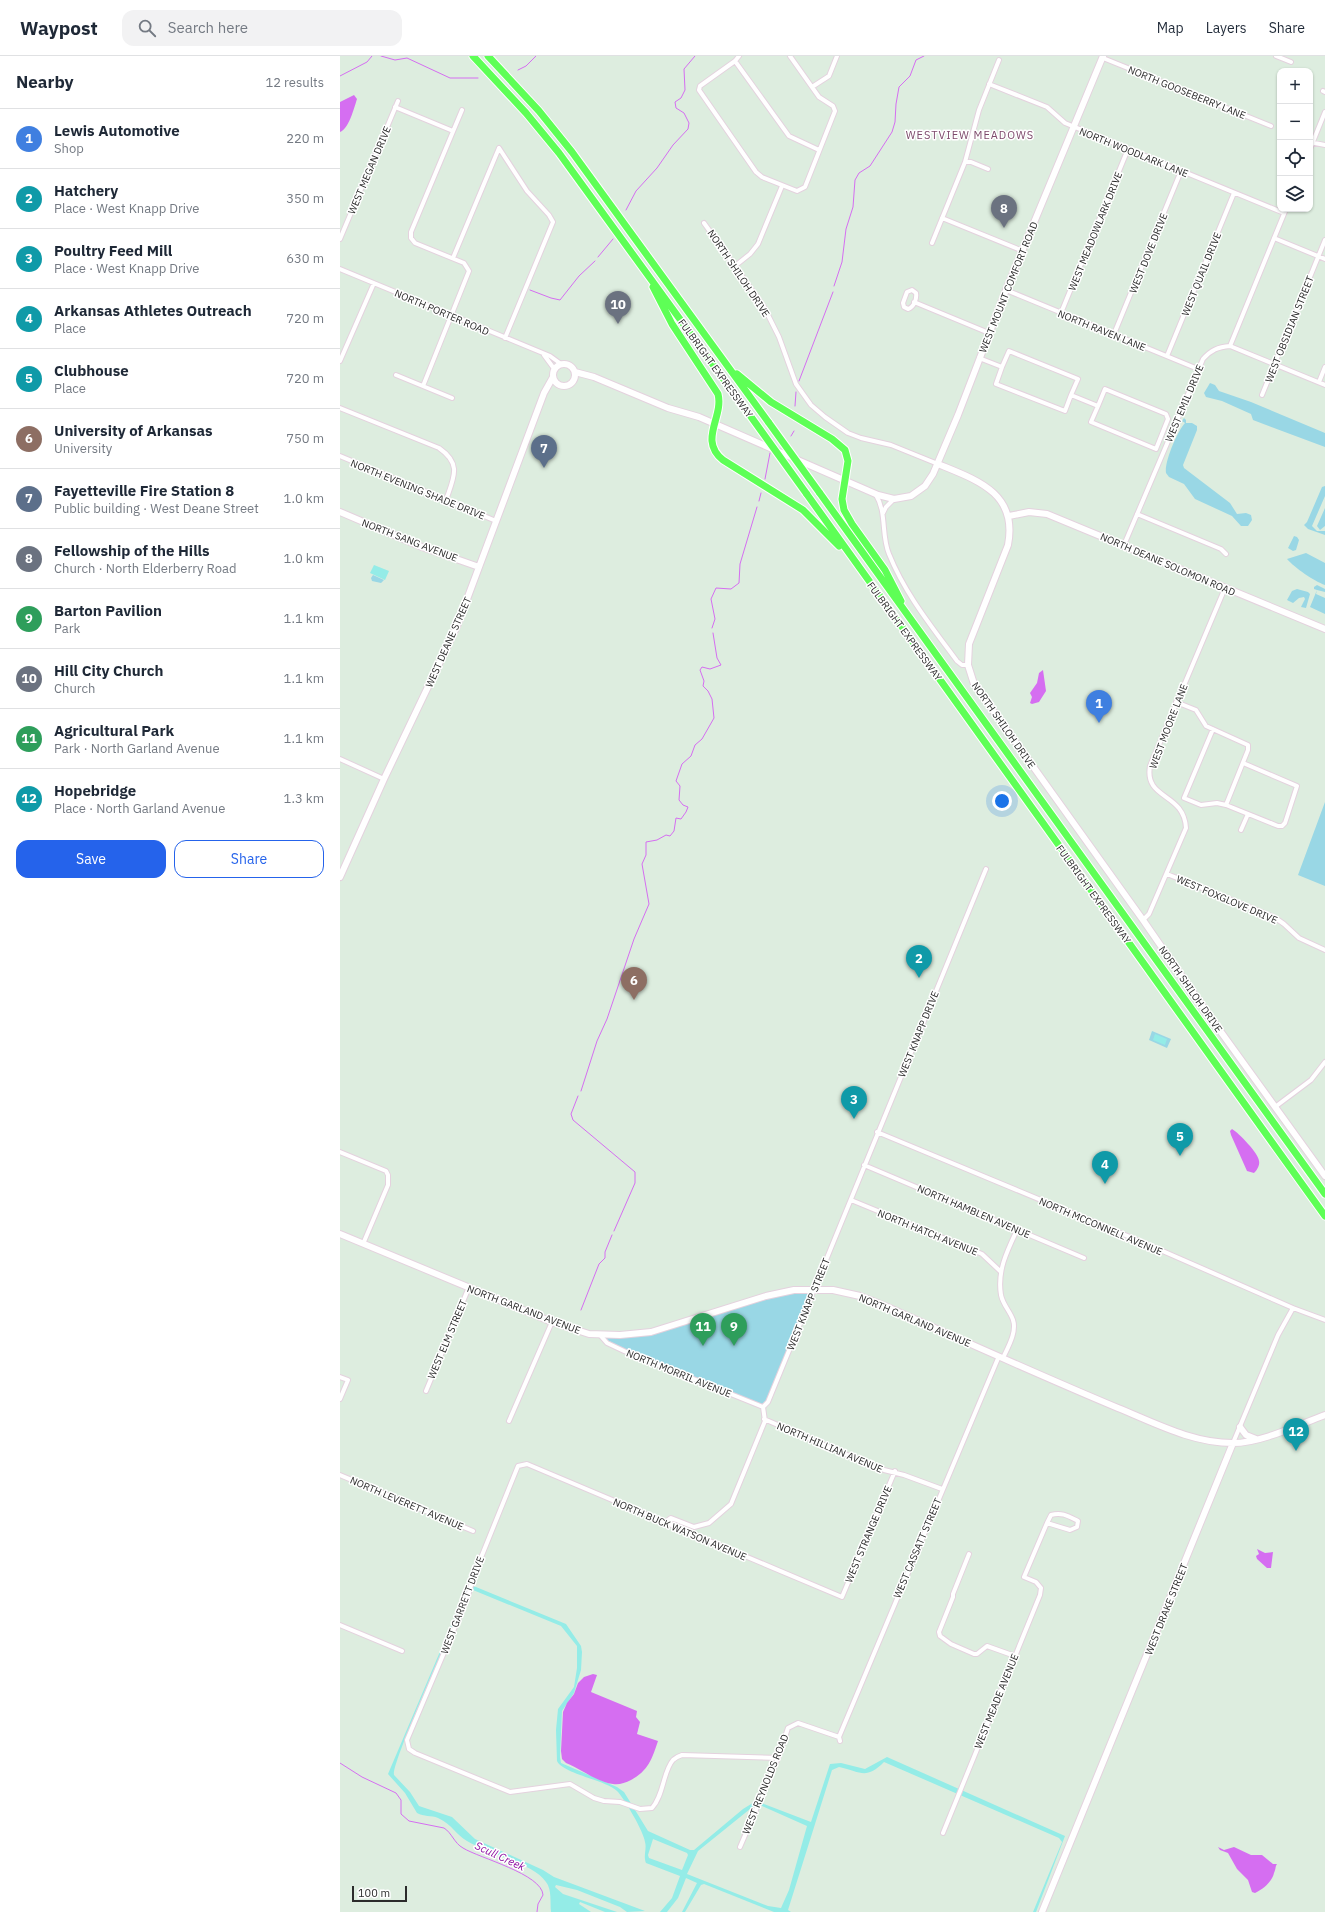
<!DOCTYPE html>
<meta charset="utf-8">
<style>
body{margin:0;font-family:"IBM Plex Sans",sans-serif;background:#f2f2f3;color:#1f2937}
.controls{position:absolute;right:12px;top:12px;display:grid;overflow:hidden;border-radius:8px;box-shadow:0 1px 3px #0004}
.controls button{width:36px;height:36px;display:grid;place-items:center;padding:0;border:0;border-bottom:1px solid #e0e1e3;background:#fff;color:#1f2937;font:20px sans-serif}
.scale{position:absolute;left:12px;bottom:10px;width:55px;box-sizing:border-box;padding-left:4px;border:2px solid #2b2b2b;border-top:0;font-size:11px;line-height:14px;white-space:nowrap;color:#2b2b2b;-webkit-text-stroke:3px #fff;paint-order:stroke}
.you{position:absolute;left:662px;top:745px;width:14px;height:14px;margin:-10px;border:3px solid #fff;border-radius:50%;background:#1a73e8;box-shadow:0 0 0 6px #1a73e833}
.badge{display:grid;place-items:center;width:26px;height:26px;border-radius:50%;background:#2563eb;color:#fff;font-size:13px;font-weight:700}
.pin{position:absolute;translate:-50% -33px;filter:drop-shadow(0 1px 2px #0008)}
.pin::after{content:'';position:absolute;top:21px;width:14px;height:12px;background:inherit;clip-path:polygon(0 0,100% 0,50% 100%)}
.list{margin:0;padding:0;list-style:none}
h2{display:flex;justify-content:space-between;align-items:center;height:52px;margin:0;padding:0 16px;font-size:17px}
h2 small{font-size:13px;font-weight:400;color:#747a83}
.list li{display:grid;grid-template-columns:26px 1fr auto;gap:12px;align-items:center;box-sizing:border-box;height:60px;padding:0 16px;border-top:1px solid #e0e1e3}
.list b{display:block;font-size:15px;white-space:nowrap}
.list p{margin:0;font-size:13px;white-space:nowrap;color:#747a83}
.list em{font-size:13px;font-style:normal;color:#747a83}
.actions{display:flex;gap:8px;padding:12px 16px}
.actions a{flex:1;padding:9px 0;border:1px solid #2563eb;border-radius:12px;text-align:center;font-size:14px;color:#2563eb}
.actions .main{background:#2563eb;color:#fff}
.icon{flex:none;width:22px;height:22px;fill:none;stroke:currentColor;stroke-width:2;stroke-linecap:round;stroke-linejoin:round}
.map{position:relative;flex:none;width:985px;height:1856px;overflow:hidden}
header{display:flex;align-items:center;gap:24px;box-sizing:border-box;height:56px;padding:0 20px;background:#fff;border-bottom:1px solid #e0e1e3}
header strong{font-size:19px}
nav{display:flex;gap:22px;margin-inline-start:auto;font-size:14px}
.search{width:280px;height:36px;background:#f2f2f3;display:flex;align-items:center;gap:10px;box-sizing:border-box;padding:0 14px;border-radius:12px;color:#747a83;font-size:15px}
main{display:flex}
aside{flex:1;background:#fff}
.map>svg:first-child{display:block}
</style>
<header>
<strong>Waypost</strong>
<div class="search"><svg class="icon" aria-label="search" viewBox="0 0 24 24"><circle cx="10" cy="10" r="6"/><path d="M15 15l6 6"/></svg>Search here</div>
<nav><a>Map</a><a>Layers</a><a>Share</a></nav>
</header>
<main>
<aside>
<h2>Nearby<small>12 results</small></h2>
<ul class="list">
<li><span class="badge" style="background:#3f7fe0">1</span><div><b>Lewis Automotive</b><p>Shop</p></div><em>220 m</em></li>
<li><span class="badge" style="background:#0f9aa8">2</span><div><b>Hatchery</b><p>Place · West Knapp Drive</p></div><em>350 m</em></li>
<li><span class="badge" style="background:#0f9aa8">3</span><div><b>Poultry Feed Mill</b><p>Place · West Knapp Drive</p></div><em>630 m</em></li>
<li><span class="badge" style="background:#0f9aa8">4</span><div><b>Arkansas Athletes Outreach</b><p>Place</p></div><em>720 m</em></li>
<li><span class="badge" style="background:#0f9aa8">5</span><div><b>Clubhouse</b><p>Place</p></div><em>720 m</em></li>
<li><span class="badge" style="background:#8d6e63">6</span><div><b>University of Arkansas</b><p>University</p></div><em>750 m</em></li>
<li><span class="badge" style="background:#5c6f8a">7</span><div><b>Fayetteville Fire Station 8</b><p>Public building · West Deane Street</p></div><em>1.0 km</em></li>
<li><span class="badge" style="background:#6b7280">8</span><div><b>Fellowship of the Hills</b><p>Church · North Elderberry Road</p></div><em>1.0 km</em></li>
<li><span class="badge" style="background:#2e9e5b">9</span><div><b>Barton Pavilion</b><p>Park</p></div><em>1.1 km</em></li>
<li><span class="badge" style="background:#6b7280">10</span><div><b>Hill City Church</b><p>Church</p></div><em>1.1 km</em></li>
<li><span class="badge" style="background:#2e9e5b">11</span><div><b>Agricultural Park</b><p>Park · North Garland Avenue</p></div><em>1.1 km</em></li>
<li><span class="badge" style="background:#0f9aa8">12</span><div><b>Hopebridge</b><p>Place · North Garland Avenue</p></div><em>1.3 km</em></li>
</ul>
<div class="actions"><a class="main">Save</a><a>Share</a></div>
</aside>
<div class="map">
<svg width="985" height="1856" viewBox="0 0 985 1856">
<rect width="100%" height="100%" fill="#ddeddf"/>
<path fill="#99d7e5" d="M870,327L875,329L879,335L911,346L985,377V391L913,364L911,358L882,345L866,341L864,337Z
M844,362L846,364V367H852L857,370V374L843,409L844,412L890,447L897,458L906,457L911,459L912,464L908,470H901L892,460L855,443L844,428L829,421L826,417C824,406 838,374 845,367L842,365Z
M985,430V440L972,470L977,475H985V479L968,473L964,469L967,466L982,431Z
M985,452V470L980,474L977,470Z
M954,480L957,481L959,484L956,494L953,495L948,492Z
M966,497L985,507V529C974,525 955,512 947,503Z
M33,519L44,524L41,527L32,525L31,522Z
M977,529L985,533V536L977,534L976,538L985,542V558L970,551L977,534L974,533V531Z
M957,533L968,536L970,538L966,552L961,551L965,543L964,541L959,542L953,547L947,544L952,535Z
M985,746V830L958,819Z
M812,975L831,983L827,992L809,984Z
M471,1236L469,1245H467L431,1333L432,1334L428,1343L423,1348H419L282,1292L265,1283L267,1282L291,1281L312,1278L425,1242L445,1237Z"/>
<path fill="#94ece7" fill-rule="evenodd" d="M34,509L49,515L45,524L30,517Z
M815,978L827,983L825,989L813,984Z
M130,1530L136,1531L226,1568L241,1590L242,1596L241,1614L234,1637L222,1655L220,1701L221,1707L277,1731L284,1736L308,1775L350,1794H354L403,1753L416,1745L471,1766L490,1708L501,1707L525,1713L547,1701L725,1780L696,1856H693L722,1786L719,1782L544,1706C526,1724 521,1716 499,1711L492,1714L448,1854L451,1856H434L364,1828L361,1829L345,1856H342L357,1827L346,1822L338,1842L327,1856H320L332,1842L340,1820L306,1807C303,1800 307,1793 305,1786C304,1776 284,1742 277,1735C266,1724 223,1718 217,1705L216,1674L218,1653L234,1631L237,1612V1590L221,1570L133,1534L128,1537C118,1560 51,1707 54,1719L70,1736L79,1750L112,1761L135,1783L203,1814L214,1821L305,1855L287,1856L280,1851L237,1834L216,1829L215,1831L223,1838L277,1856H265L240,1846L239,1848L251,1856H211C210,1847 212,1833 206,1826C193,1807 146,1797 127,1785C116,1779 113,1769 98,1762C91,1759 84,1761 77,1757L65,1737L48,1718L127,1532ZM415,1749H420L467,1770L449,1834L441,1852L428,1850L347,1818L358,1795ZM313,1783L347,1797L348,1799L342,1814L309,1802L308,1799Z"/>
<path fill="#d56ef1" d="M14,39L17,43C14,52 9,73 0,76V46Z
M703,614L706,635L699,646L692,648L690,647L692,641L690,637L697,627L699,617Z
M892,1073C899,1077 919,1098 919,1105C920,1109 917,1114 914,1117L907,1115L891,1079L890,1075Z
M917,1493L925,1497L933,1496L931,1512H927L917,1503L916,1500L919,1498Z
M253,1618L257,1619L251,1636L297,1655L296,1661L300,1666L297,1678L318,1685C312,1703 308,1715 291,1724C285,1727 279,1729 273,1728C257,1726 241,1713 226,1707L222,1703L221,1695L223,1656L227,1647L234,1638L238,1627L244,1621Z
M878,1791L884,1794L894,1791L911,1799H922L933,1808H937C935,1811 936,1813 934,1817C932,1826 923,1833 915,1837L912,1836L908,1824L897,1813L888,1797L880,1794Z"/>
<g fill="none" stroke-linecap="round" stroke-linejoin="round">
<path stroke="#d56ef1" stroke-width="1" d="M41,0L55,4L67,2L110,22H138
M178,14L186,10L196,0
M0,20L27,6L32,0
M286,154L296,135L317,112L333,89L348,73L349,67L344,57L336,52L335,46L341,42L345,34L344,13L355,0
M258,201L273,183
M494,230L502,206L506,173L513,151L515,124L519,117L530,110L552,76L555,66L556,48L559,31L570,20L576,4L584,0
M190,234L211,242L220,244L239,220L255,205
M459,325L493,236
M455,350L456,336
M451,380L454,375
M425,423L430,397
M419,445L421,437
M372,572L375,563L371,543L376,532L391,533L399,527L400,508L417,451
M241,1035L257,985L267,963L294,883L309,848L302,808L306,799V786L317,784L326,779L330,780L334,775L336,762L341,763L346,756L348,751L343,749L339,744L340,730L336,725L342,708L351,700L355,689L362,683L374,662L372,643L368,635L363,630L364,625L360,614L362,611L370,613L381,609L377,602L373,577
M238,1040L231,1058L233,1064L295,1116V1127L274,1175
M241,1254L259,1208L265,1202V1196L272,1179
M0,1707L22,1721L56,1737L61,1744V1758L69,1765L104,1772C112,1777 114,1787 123,1792C139,1802 202,1818 203,1839L198,1848L197,1856"/>
<defs>
<path id="street" d="M399,0L395,5L360,30L359,34L416,116L422,121L457,135L465,131L495,55L493,50L479,41L450,0
M936,0L951,6
M763,2L931,70
M395,5L449,80L479,94
M649,28L707,51L725,67L944,157
M472,31L489,20L497,0
M983,35L985,36
M55,51L113,75
M970,86L985,89
M159,92L187,135L209,159L213,166L165,282
M970,93L985,56
M625,106H631L648,113
M602,162L683,195
M364,167L424,251L439,281L456,328L471,349L485,361L508,377L521,382L551,389L598,408
M934,182L985,203
M0,183L58,45
M592,187L625,106L639,54L659,4
M113,202L159,92
M395,210L410,198L418,188L442,130
M0,213L210,300L221,308
M572,234L576,237C577,243 574,251 568,253L564,251L563,247L567,236Z
M666,234L858,313
M574,246L649,277
M721,257L788,93
M774,278L841,115
M890,290L946,153
M204,299L215,314
M827,300L894,137
M639,302L662,311L656,328L725,355L731,339L758,350L751,366L816,393L828,363L826,358L765,333L758,350
M0,305L34,227
M662,311L669,295L738,323L731,339
M56,319L112,342
M979,326L985,311
M83,330L129,215L124,207L75,187L71,182V176L122,54
M922,339L985,184
M0,352L99,392C122,408 114,421 106,444
M0,400L156,465
M536,439C547,457 541,479 549,498C565,538 592,571 617,605L622,609H628
M543,457L546,451L554,443
M797,458L881,493L886,498
M784,489L863,303C871,294 878,291 890,290L985,329
M836,646L856,654L866,670L908,689V694L886,749
M873,673L844,742L861,749L877,747L886,749L938,770H942L945,767L957,730L903,707
M0,703L44,723
M901,774L908,758
M827,818L934,861L944,868L959,882L985,894
M803,864L809,858L846,772C844,736 804,744 810,710L885,532
M935,1051L971,1024L985,1006
M537,1076L802,1186L953,1252L985,1264
M0,1096L46,1115L48,1119V1129L23,1188
M524,1109L744,1202
M511,1144L642,1198L660,1215
M260,1279L267,1287L284,1295L423,1351
M663,1302C668,1291 677,1276 673,1264C670,1255 663,1249 661,1239C657,1215 667,1195 677,1174
M0,1321L8,1324L0,1343
M86,1335L129,1231
M423,1351L428,1346C502,1169 572,990 646,813
M424,1363L528,1408L544,1414L564,1419L602,1433
M169,1365L212,1266
M893,1387L938,1279L953,1252
M0,1419L133,1475
M324,1467L331,1462L354,1471L369,1467L391,1448L425,1365L423,1351
M629,1498L613,1538V1541L599,1576L600,1580L611,1588L634,1598H637L647,1590L675,1600
M0,1569L62,1595
M500,1685L499,1681L659,1300
M438,1702L342,1699C339,1700 335,1702 333,1704C323,1715 324,1739 312,1752L300,1753L280,1746L264,1745L254,1742L230,1728L170,1736L75,1697L69,1693L67,1684L128,1540L134,1519L178,1410L187,1408L502,1541L555,1415
M603,1777L700,1539L701,1532L696,1526L684,1521L707,1467L711,1459C722,1456 728,1460 738,1465L737,1471L730,1474L707,1467
M400,1791L438,1702L448,1672L458,1667L499,1681"/>
<path id="secondary" d="M213 319a11 11 0 1 1 22 0a11 11 0 1 1-22 0Z
M235,316L254,321L328,352L359,361L538,439L554,443L571,440L585,430L593,418L618,359L666,234L763,0
M598,408C637,424 678,437 668,489L629,588L628,609L634,628L803,864L868,958L985,1120
M0,456L82,491L139,511
M669,460L689,456L707,458L985,573
M0,821L44,723L117,570L204,337L213,321
M0,1178L212,1266L249,1278L280,1279L311,1276L426,1240L454,1234H493L520,1240L545,1250C622,1284 699,1319 778,1352C815,1367 852,1387 893,1387C921,1387 958,1369 985,1359
M900,1371L906,1379L916,1383
M702,1856L893,1387"/>
<path id="highway" d="M133,0L186,57L219,97L409,358
M148,0L199,55L232,96L429,367
M313,231L332,268L378,338C384,361 358,384 383,404L463,454L499,490
M397,318L431,346L492,383L505,394L508,405L502,443L504,454L512,468L545,514L561,545
M479,436L985,1138
M466,437L985,1160"/>
</defs>
<use href="#street" stroke="#e4d2de" stroke-width="6"/>
<use href="#secondary" stroke="#e4d2de" stroke-width="8"/>
<use href="#highway" stroke="#fff" stroke-width="9"/>
<use href="#street" stroke="#fff" stroke-width="4"/>
<use href="#secondary" stroke="#fff" stroke-width="6"/>
<use href="#highway" stroke="#5eff56" stroke-width="7"/>
<defs>
<path id="highway-bridge" d="M409,358L466,437
M429,367L479,436"/>
</defs>
<use href="#highway-bridge" stroke="#fff" stroke-width="9" stroke-linecap="butt"/>
<use href="#highway-bridge" stroke="#5eff56" stroke-width="7"/>
</g>
<g text-anchor="middle" stroke-width="3" stroke-linejoin="round" paint-order="stroke">
<g font-size="10" fill="#2b2b2b" stroke="#fff">
<text transform="translate(847 36) rotate(22)" y="4">NORTH GOOSEBERRY LANE</text>
<text transform="translate(794 96) rotate(22)" y="4">NORTH WOODLARK LANE</text>
<text transform="translate(29 114) rotate(-67)" y="4">WEST MEGAN DRIVE</text>
<text transform="translate(755 175) rotate(-68)" y="4">WEST MEADOWLARK DRIVE</text>
<text transform="translate(808 197) rotate(-68)" y="4">WEST DOVE DRIVE</text>
<text transform="translate(399 217) rotate(56)" y="4">NORTH SHILOH DRIVE</text>
<text transform="translate(861 218) rotate(-68)" y="4">WEST QUAIL DRIVE</text>
<text transform="translate(668 231) rotate(-68)" y="4">WEST MOUNT COMFORT ROAD</text>
<text transform="translate(102 256) rotate(23)" y="4">NORTH PORTER ROAD</text>
<text transform="translate(949 273) rotate(-68)" y="4">WEST OBSIDIAN STREET</text>
<text transform="translate(762 274) rotate(22)" y="4">NORTH RAVEN LANE</text>
<text transform="translate(376 312) rotate(54)" y="4">FULBRIGHT EXPRESSWAY</text>
<text transform="translate(844 347) rotate(-67)" y="4">WEST EMIL DRIVE</text>
<text transform="translate(78 433) rotate(22)" y="4">NORTH EVENING SHADE DRIVE</text>
<text transform="translate(70 484) rotate(21)" y="4">NORTH SANG AVENUE</text>
<text transform="translate(828 508) rotate(23)" y="4">NORTH DEANE SOLOMON ROAD</text>
<text transform="translate(565 575) rotate(54)" y="4">FULBRIGHT EXPRESSWAY</text>
<text transform="translate(108 586) rotate(-66)" y="4">WEST DEANE STREET</text>
<text transform="translate(664 669) rotate(55)" y="4">NORTH SHILOH DRIVE</text>
<text transform="translate(828 670) rotate(-69)" y="4">WEST MOORE LANE</text>
<text transform="translate(754 838) rotate(54)" y="4">FULBRIGHT EXPRESSWAY</text>
<text transform="translate(887 843) rotate(23)" y="4">WEST FOXGLOVE DRIVE</text>
<text transform="translate(851 933) rotate(55)" y="4">NORTH SHILOH DRIVE</text>
<text transform="translate(578 978) rotate(-68)" y="4">WEST KNAPP DRIVE</text>
<text transform="translate(634 1155) rotate(23)" y="4">NORTH HAMBLEN AVENUE</text>
<text transform="translate(761 1170) rotate(23)" y="4">NORTH MCCONNELL AVENUE</text>
<text transform="translate(588 1176) rotate(22)" y="4">NORTH HATCH AVENUE</text>
<text transform="translate(468 1248) rotate(-68)" y="4">WEST KNAPP STREET</text>
<text transform="translate(184 1253) rotate(21)" y="4">NORTH GARLAND AVENUE</text>
<text transform="translate(575 1264) rotate(23)" y="4">NORTH GARLAND AVENUE</text>
<text transform="translate(107 1283) rotate(-67)" y="4">WEST ELM STREET</text>
<text transform="translate(339 1317) rotate(22)" y="4">NORTH MORRIL AVENUE</text>
<text transform="translate(490 1391) rotate(23)" y="4">NORTH HILLIAN AVENUE</text>
<text transform="translate(67 1447) rotate(23)" y="4">NORTH LEVERETT AVENUE</text>
<text transform="translate(340 1473) rotate(23)" y="4">NORTH BUCK WATSON AVENUE</text>
<text transform="translate(528 1478) rotate(-67)" y="4">WEST STRANGE DRIVE</text>
<text transform="translate(577 1492) rotate(-67)" y="4">WEST CASSATT STREET</text>
<text transform="translate(122 1549) rotate(-69)" y="4">WEST GARRETT DRIVE</text>
<text transform="translate(826 1553) rotate(-68)" y="4">WEST DRAKE STREET</text>
<text transform="translate(656 1645) rotate(-68)" y="4">WEST MEADE AVENUE</text>
<text transform="translate(425 1728) rotate(-68)" y="4">WEST REYNOLDS ROAD</text>
</g>
<g font-size="11" letter-spacing="1" fill="#7d4a6b" stroke="#fff">
<text x="630" y="83">WESTVIEW MEADOWS</text>
</g>
<g font-size="11" font-style="italic" fill="#8b0b9f" stroke="#fff">
<text transform="translate(160 1800) rotate(25)" y="4">Scull Creek</text>
</g>
</g>
</svg>
<div class="controls">
<button>+</button>
<button>−</button>
<button><svg class="icon" aria-label="locate" viewBox="0 0 24 24"><circle cx="12" cy="12" r="6"/><path d="M12 2v4M12 18v4M2 12h4M18 12h4"/></svg></button>
<button><svg class="icon" aria-label="layers" viewBox="0 0 24 24"><path d="M12 4l9 5-9 5-9-5zM3 14l9 5 9-5"/></svg></button>
</div>
<div class="scale">100 m</div>
<div class="you"></div>
<div class="pin badge" style="left:759px;top:667px;background:#3f7fe0">1</div>
<div class="pin badge" style="left:579px;top:922px;background:#0f9aa8">2</div>
<div class="pin badge" style="left:514px;top:1063px;background:#0f9aa8">3</div>
<div class="pin badge" style="left:765px;top:1128px;background:#0f9aa8">4</div>
<div class="pin badge" style="left:840px;top:1100px;background:#0f9aa8">5</div>
<div class="pin badge" style="left:294px;top:944px;background:#8d6e63">6</div>
<div class="pin badge" style="left:204px;top:412px;background:#5c6f8a">7</div>
<div class="pin badge" style="left:664px;top:172px;background:#6b7280">8</div>
<div class="pin badge" style="left:394px;top:1290px;background:#2e9e5b">9</div>
<div class="pin badge" style="left:278px;top:268px;background:#6b7280">10</div>
<div class="pin badge" style="left:363px;top:1290px;background:#2e9e5b">11</div>
<div class="pin badge" style="left:956px;top:1395px;background:#0f9aa8">12</div>
</div>
</main>
